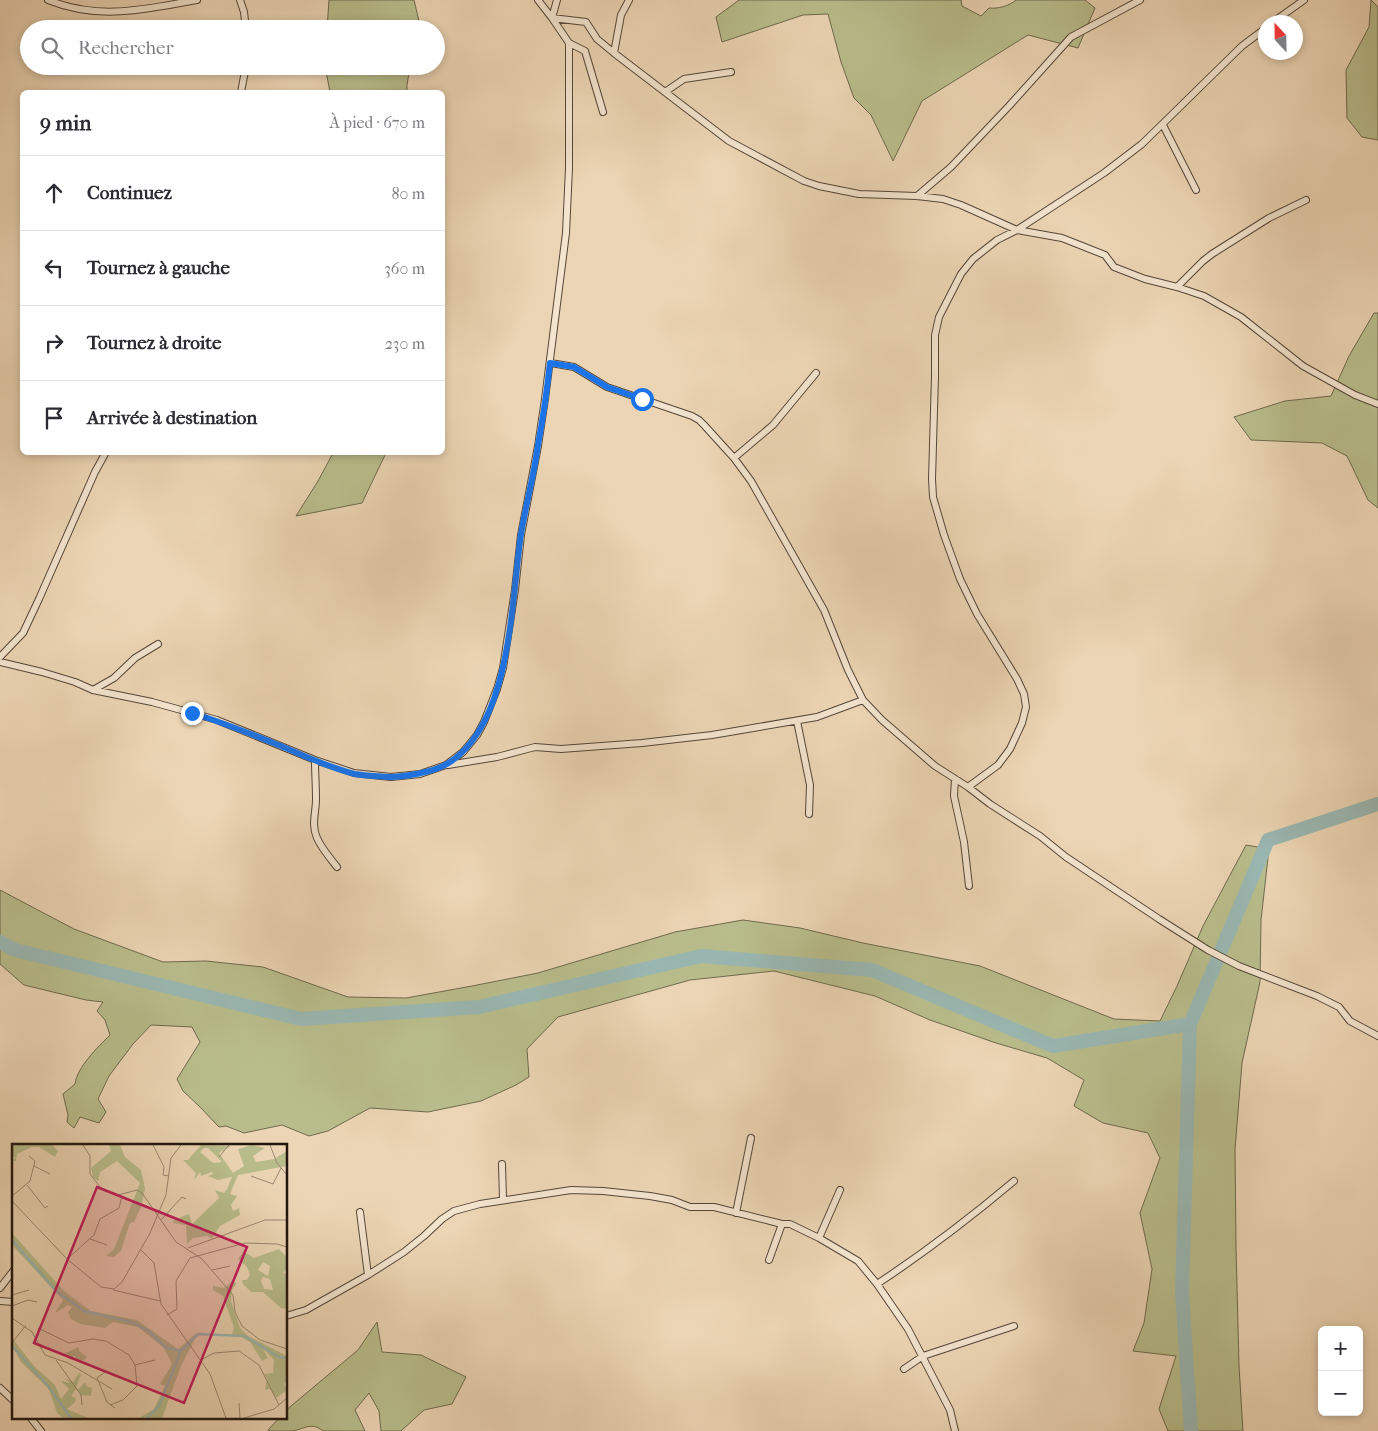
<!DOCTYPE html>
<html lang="fr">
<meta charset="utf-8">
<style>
body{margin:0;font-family:"IM FELL French Canon",serif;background:#f2f2f3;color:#2b2b33}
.controls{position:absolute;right:15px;bottom:15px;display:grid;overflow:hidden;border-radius:8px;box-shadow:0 2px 8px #0003}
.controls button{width:45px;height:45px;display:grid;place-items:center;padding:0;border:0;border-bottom:1px solid #e1e1e2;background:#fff;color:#2b2b33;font:25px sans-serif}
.compass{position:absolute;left:1258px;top:15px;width:45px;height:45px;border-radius:50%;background:#fff;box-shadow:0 2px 8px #0003;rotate:338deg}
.stop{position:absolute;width:15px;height:15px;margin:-11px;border:4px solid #1a73e8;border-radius:50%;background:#fff}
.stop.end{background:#1a73e8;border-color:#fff;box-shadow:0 1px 5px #0008}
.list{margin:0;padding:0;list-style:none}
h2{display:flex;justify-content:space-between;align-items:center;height:65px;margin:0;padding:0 20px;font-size:21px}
h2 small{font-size:16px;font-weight:400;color:#7c7c81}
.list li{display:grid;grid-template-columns:32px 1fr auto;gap:15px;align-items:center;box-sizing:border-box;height:75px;padding:0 20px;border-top:1px solid #e1e1e2}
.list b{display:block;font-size:19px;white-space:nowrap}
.list em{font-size:16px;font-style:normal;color:#7c7c81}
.icon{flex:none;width:28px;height:28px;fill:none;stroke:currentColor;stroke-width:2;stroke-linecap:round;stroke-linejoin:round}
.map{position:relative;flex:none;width:1378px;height:1431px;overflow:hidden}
.search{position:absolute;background:#fff;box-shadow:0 2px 8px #0003;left:20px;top:20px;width:425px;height:55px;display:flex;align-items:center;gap:12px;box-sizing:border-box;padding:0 18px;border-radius:28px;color:#7c7c81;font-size:19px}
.panel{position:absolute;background:#fff;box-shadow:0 2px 8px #0003;left:20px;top:90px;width:425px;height:365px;border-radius:8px}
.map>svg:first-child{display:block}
</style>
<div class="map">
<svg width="1378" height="1431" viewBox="0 0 1378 1431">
<rect width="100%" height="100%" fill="#ecd5b4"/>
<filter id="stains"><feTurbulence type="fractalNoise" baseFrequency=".004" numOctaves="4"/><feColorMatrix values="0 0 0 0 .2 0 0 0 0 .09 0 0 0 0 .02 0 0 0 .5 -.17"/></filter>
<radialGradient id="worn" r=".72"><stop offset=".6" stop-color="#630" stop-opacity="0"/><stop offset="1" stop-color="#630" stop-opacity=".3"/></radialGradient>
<path fill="#b9bd8c" stroke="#6e6a4e" d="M329,0H414L419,21L418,29H327Z
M739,0H961L962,6L981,16L989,8C998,9 1009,6 1016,0H1085L1095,8L1078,48L1028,35L922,101L893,161L871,115L854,98L841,62L828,14L803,15L722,42L716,17Z
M1371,0L1378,7V140L1362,137L1347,118L1346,70L1369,27Z
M325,66H410L407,85V92H330Z
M1374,313H1378V508L1368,500L1347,456L1322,443L1251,440L1234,417L1285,401L1331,396L1349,356Z
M333,453H386L362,503L296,516L318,481Z
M1246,845L1269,849L1261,920L1260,982L1242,1063L1235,1149L1236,1248L1239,1366L1243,1431H1168L1159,1409L1176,1356L1133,1351L1144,1323L1152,1269L1140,1213L1160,1158L1148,1133L1103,1123L1074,1106L1084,1080L1047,1058L996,1043L930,1020L875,996L774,971L690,980L558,1017L527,1049L529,1077L516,1085L481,1101L428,1112L370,1108L328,1131L309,1136L282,1125L244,1133L226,1126L219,1127L199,1106L183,1091L177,1079L200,1042L192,1027L151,1025L133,1044L109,1076L98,1099L106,1112L99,1123L80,1117L74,1128L67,1122L68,1115L63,1094L75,1084C77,1067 98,1047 110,1035L105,1020L97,1011L103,1002L86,1000L24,985L0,964V890L74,929L163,962L206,961L263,967L348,997L406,998L472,986L538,973L675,932L743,920L800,928L863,943L980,966L1114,1019L1160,1021L1177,986L1203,926Z
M377,1322L382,1352L421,1355L466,1377L452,1404L424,1410L401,1431H381L379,1411L369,1393L355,1410L365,1431H323C311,1421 303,1430 291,1431C285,1431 277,1431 270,1431L268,1430L280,1417H286V1410L291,1406L358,1350Z"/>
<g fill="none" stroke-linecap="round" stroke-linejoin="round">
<path stroke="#9ab8b3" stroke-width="14" d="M0,942L15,950L301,1019L479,1007L701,956L872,970L1053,1046L1190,1024
M1191,1431L1182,1291L1190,1024L1268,840L1378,804"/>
<defs>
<path id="street" d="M48,0C100,21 145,9 197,0
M240,0L244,12L246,29
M538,0L552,18L586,22L597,39L614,53L729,141L804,181L819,186L859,194L917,196L943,199L961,205L1017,230L1062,238L1105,255L1114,267L1145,279L1177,287L1204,296L1241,317L1303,366L1355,395L1378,404
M1273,22L1304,0
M569,43L585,51L603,112
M614,53L621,15L629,0
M241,92L246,66
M665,92L684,79L731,72
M1163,125L1196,190
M917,196L951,167L1009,106L1071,37L1140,0
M1177,287L1203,261L1212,254L1269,218L1306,200
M551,363L574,367L607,387L692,416L699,420L704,425L734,458L751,481L824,610L848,670L863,700L882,720L935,766L968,787L990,804L1040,836L1066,857L1159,919L1208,950L1239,966L1317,996L1339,1007L1350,1021L1378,1036
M734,458L773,425L816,373
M0,657L23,633L39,599L95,472L106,452
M0,662L42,672L75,682L93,690L152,702L192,713L217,720L315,760L354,773L391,777L420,774L446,765L463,752L477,735L484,722L497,689L503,668L515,590L521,535L538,446L545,399L566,233L569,168V43L552,18L557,0
M93,690L114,678L135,658L158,644
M797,721L810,785L809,814
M315,760C315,773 316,786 316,799C316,813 311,824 317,838C322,849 330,858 337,867
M448,765L497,757L535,747L561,749L642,743L712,735L817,717L863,700
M955,779L954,796L964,842L969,886
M968,787L998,765L1010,749L1022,723L1026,707L1024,694L1017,679L977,614L960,579L944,535L933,497L932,479L935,376V335L939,317L961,274L973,259L997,240L1017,230L1104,173L1142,144L1242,46L1266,28
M502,1164L503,1200
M360,1212L368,1275
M736,1213L751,1138
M819,1238L840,1190
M769,1260L782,1224
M877,1284C924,1253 970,1218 1014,1181
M0,1288L14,1270
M0,1301L14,1302
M286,1316L306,1310L368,1275L404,1252L424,1236L442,1219L454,1211L480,1204L571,1190L603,1191L650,1196L672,1200L690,1207H714L782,1224H790L819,1238L858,1261L877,1284L908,1329L950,1410L955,1431
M904,1369L923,1356L1014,1326
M0,1388L14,1401
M30,1417L41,1431"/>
</defs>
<use href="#street" stroke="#544638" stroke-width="8"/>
<use href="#street" stroke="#f3e4ce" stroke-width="6"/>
</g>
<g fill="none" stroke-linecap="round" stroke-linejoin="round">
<path stroke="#1a73e8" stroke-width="6" d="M192,713C222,722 251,734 281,746C305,756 330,768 355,774C366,776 378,776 389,777C404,777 434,772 447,764C512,725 511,601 521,534C526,504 534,475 538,445C543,418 547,390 550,363L574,367L607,387L642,399"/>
</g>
<g transform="translate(12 1144)">
<rect width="275" height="275" fill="#ecd5b4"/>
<path d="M0,1H40L46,7L43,13L27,3H20L5,10L4,17H0L3,14L0,12ZM97,1H108L113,13L129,26L133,45L129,63L122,78L118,79L109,107L102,113L94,112L102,105L128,39L105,17L88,28L86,37L81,33L79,24L99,7ZM240,1L253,4L241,12L244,18L262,15L275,7V22L226,31L218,50L225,52L219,61L221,67L227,64L228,71L208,82L200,95L195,92L181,94L175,100L174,81L161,79L162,76L177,70L180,80L207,54L203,46L212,49L215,45L220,33L206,36L196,32L201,30L200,28L189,32L188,28L182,36L184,29L171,16H176L189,1L219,2L207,9L221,29L232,22L226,5ZM192,4H196L210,18L201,19L188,8ZM0,89L52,147L79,167L125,176L166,205L183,190L185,191L169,222L150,274H127L142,265L153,242L148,240L160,220L152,204L126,183L101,178L93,184L68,180L59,175L56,168L60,163L56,161L43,169L51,156L0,101ZM234,103V109L242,114L267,105L275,113V125L271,129L275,130V165L269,164L251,148H239L231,140L230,136H235L238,131L235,123L226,115ZM251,118L258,122L256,132L246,126ZM251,133L258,135L261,146L252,145L249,137ZM220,137L225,139L220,146L219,157L228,184L236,192L275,212V237L272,240L275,246L264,254L258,245L253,246L255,234L252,230L261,229L262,216L250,203L256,214L250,217L239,199L227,191H220L222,184L211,152L201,146V142L212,144ZM0,194L22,222L43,241L49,255L57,245L49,237L58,239L52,234L61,238L67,229L69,231L64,243L66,246L73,238L74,242L80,244L79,252L69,251L64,245L59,252L64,254L63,258L55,265L76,274H51L45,269L37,245L9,218L0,201ZM67,203V207L75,213L72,216L64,217L63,211L59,216L51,210Z" fill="#b9bd8c" fill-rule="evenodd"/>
<path fill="none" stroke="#9ab8b3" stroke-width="2.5" d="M0,96L44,147L72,167L119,178L137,187L153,203L169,207M0,202L36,242L59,274M135,274L147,262L169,207L186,190L232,192L267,213L275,214"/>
<path fill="none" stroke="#9b8972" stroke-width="1" d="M71,1L78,12V30L89,44L106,51L125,46L130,49L164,98L190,115L221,151L223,168L230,182L248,196L275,205M141,1L152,23L151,31L157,32M258,1L265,19L275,31M207,13L217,1M22,22L38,30M239,32L261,40L269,24M15,41L33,64L36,62M0,52L18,37L23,17L17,12M0,57L55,115L89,143L102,145L110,138L138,89L154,51L159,14L169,1M149,76L170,53L174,55M78,95L95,101M176,104L253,76H275M129,106L142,119L149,160L198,230L214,274M55,115L82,91L88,75L107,64L110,52M200,126L218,122M101,146L148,157M0,151L17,146M0,162L16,156L25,158M155,171L165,165L164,137L178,114L233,99L265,100L275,103M0,174L20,188L33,211L56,219L100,245M26,184L57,199L81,195L94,197L117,211L123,221L125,242L111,256L98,261M0,199L14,181M44,216L69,251L70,261M189,216L202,209L227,207L247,221L267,261M123,221L143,216M93,228L85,234L95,258L103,264M227,259L228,274M232,274L262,265L275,254"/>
<path fill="#c2185b" fill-opacity="0.15" stroke="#c2185b" stroke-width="2.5" d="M85,43L235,103L172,259L22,199Z"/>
<rect width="275" height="275" fill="none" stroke="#22160f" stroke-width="2.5"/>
</g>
<rect width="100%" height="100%" filter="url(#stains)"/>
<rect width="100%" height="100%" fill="url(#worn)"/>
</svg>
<div class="controls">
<button>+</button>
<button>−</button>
</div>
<svg class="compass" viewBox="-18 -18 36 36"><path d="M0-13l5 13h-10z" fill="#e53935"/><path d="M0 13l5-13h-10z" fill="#7c7c81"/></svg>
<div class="stop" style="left:642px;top:399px"></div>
<div class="stop end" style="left:192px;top:713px"></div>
<div class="search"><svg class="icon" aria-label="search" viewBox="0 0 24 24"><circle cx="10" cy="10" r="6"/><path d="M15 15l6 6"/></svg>Rechercher</div>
<section class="panel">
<h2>9 min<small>À pied · 670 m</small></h2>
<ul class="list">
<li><svg class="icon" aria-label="ahead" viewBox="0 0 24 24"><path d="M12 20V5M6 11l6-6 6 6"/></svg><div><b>Continuez</b></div><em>80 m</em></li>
<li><svg class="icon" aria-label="left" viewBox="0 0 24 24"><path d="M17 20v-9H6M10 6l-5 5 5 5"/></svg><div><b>Tournez à gauche</b></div><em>360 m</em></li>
<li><svg class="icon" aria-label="right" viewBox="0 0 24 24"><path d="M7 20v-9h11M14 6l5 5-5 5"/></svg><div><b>Tournez à droite</b></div><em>230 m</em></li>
<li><svg class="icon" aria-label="arrive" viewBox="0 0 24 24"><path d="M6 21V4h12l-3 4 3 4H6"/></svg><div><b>Arrivée à destination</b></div></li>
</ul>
</section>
</div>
